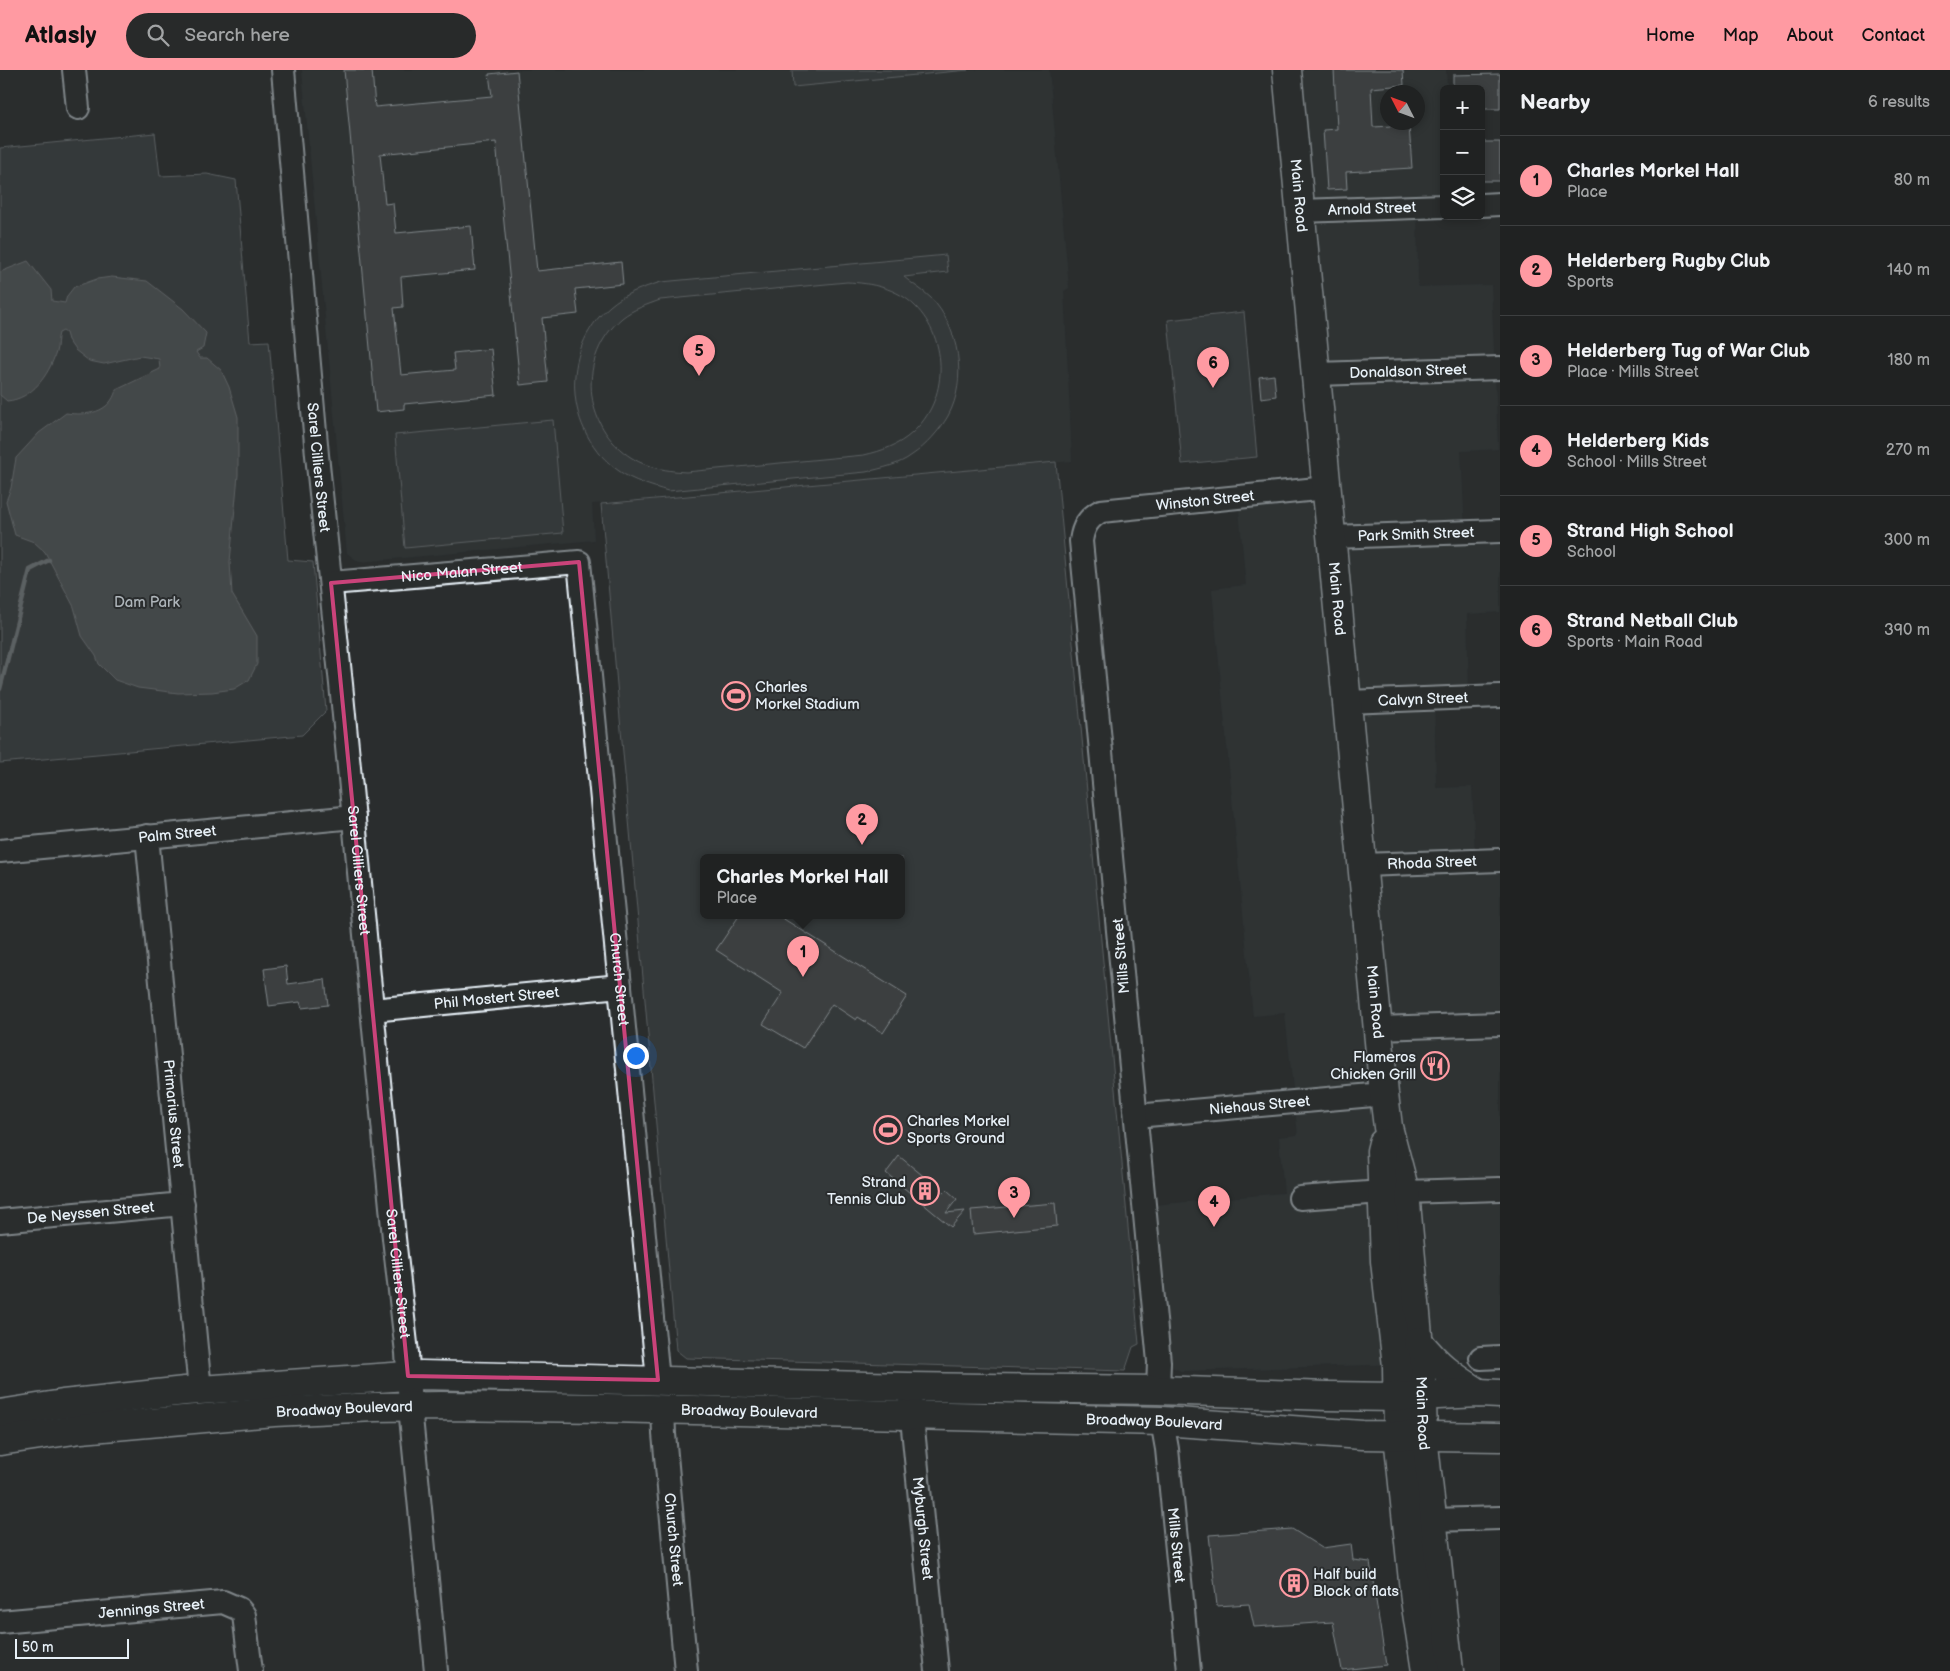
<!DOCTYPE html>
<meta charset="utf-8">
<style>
body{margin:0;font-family:"Balsamiq Sans",sans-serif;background:#282a2a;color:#f1f3f6}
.controls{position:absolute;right:15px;top:15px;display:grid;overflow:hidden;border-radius:8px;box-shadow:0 2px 8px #0003}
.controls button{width:45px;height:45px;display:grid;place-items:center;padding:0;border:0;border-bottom:1px solid #3d3f40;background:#202222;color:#f1f3f6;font:25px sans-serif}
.compass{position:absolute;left:1380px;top:15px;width:45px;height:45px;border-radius:50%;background:#202222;box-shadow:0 2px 8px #0003;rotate:312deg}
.scale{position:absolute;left:15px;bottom:12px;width:114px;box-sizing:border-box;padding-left:5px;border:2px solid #e8f1f8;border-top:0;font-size:14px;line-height:18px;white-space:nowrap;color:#e8f1f8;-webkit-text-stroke:4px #2a2d2e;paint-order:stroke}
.you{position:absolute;left:635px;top:985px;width:18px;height:18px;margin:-12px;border:4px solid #fff;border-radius:50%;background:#1a73e8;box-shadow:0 0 0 8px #1a73e833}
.badge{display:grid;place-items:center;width:32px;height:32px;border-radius:50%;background:#ff9aa2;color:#111;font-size:16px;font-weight:700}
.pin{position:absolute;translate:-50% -41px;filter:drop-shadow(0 1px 2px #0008)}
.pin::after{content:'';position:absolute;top:26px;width:18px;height:15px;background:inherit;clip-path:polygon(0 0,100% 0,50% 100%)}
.popup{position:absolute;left:700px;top:784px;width:205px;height:65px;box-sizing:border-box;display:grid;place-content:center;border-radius:8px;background:#202222;filter:drop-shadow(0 1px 4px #0005);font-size:16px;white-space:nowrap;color:#a2a4a5}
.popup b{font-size:19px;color:#f1f3f6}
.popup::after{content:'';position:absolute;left:50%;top:100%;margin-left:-10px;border:10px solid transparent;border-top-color:#202222}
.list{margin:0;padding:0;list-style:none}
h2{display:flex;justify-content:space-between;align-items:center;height:65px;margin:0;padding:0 20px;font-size:21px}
h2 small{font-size:16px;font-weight:400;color:#a2a4a5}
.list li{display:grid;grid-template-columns:32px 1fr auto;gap:15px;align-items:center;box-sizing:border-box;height:90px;padding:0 20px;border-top:1px solid #3d3f40}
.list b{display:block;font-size:19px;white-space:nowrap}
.list p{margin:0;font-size:16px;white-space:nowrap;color:#a2a4a5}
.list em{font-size:16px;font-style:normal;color:#a2a4a5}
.icon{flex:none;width:28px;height:28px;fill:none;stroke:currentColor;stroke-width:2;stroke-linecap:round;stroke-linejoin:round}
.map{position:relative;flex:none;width:1500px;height:1601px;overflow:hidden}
header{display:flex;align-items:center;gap:30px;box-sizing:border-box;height:70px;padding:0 25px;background:#ff9aa2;color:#111}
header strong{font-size:24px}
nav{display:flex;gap:28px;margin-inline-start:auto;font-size:18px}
.search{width:350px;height:45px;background:#282a2a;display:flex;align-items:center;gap:12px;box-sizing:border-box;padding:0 18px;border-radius:28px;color:#a2a4a5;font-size:19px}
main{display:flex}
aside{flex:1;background:#202222}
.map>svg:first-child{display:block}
</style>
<header>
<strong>Atlasly</strong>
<div class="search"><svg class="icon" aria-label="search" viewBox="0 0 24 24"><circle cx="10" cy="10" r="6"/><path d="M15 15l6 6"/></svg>Search here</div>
<nav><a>Home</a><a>Map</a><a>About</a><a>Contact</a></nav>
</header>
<main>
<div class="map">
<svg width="1500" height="1601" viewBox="0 0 1500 1601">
<rect width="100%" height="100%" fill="#2a2d2e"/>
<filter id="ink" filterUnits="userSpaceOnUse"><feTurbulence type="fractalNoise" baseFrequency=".02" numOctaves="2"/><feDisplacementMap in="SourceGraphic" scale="10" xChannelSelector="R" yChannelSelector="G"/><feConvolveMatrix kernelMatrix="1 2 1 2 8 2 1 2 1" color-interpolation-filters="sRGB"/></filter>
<g filter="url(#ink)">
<path fill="#363a3b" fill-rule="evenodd" d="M302,0H1049L1069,218L1064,221L1072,391L592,434L594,470L359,492L347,483Z
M1290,0H1446L1447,19H1444V137L1417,138L1418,217L1491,215L1498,379L1461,381L1465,463L1500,462V542L1467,544L1469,628L1434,629L1436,718L1472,717L1475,790L1500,789V1286L1399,1294L1181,1301L1161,1292L1155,1135L1284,1123L1279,1067L1298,1065L1285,943L1253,946L1212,519L1246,515L1238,428L1329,419ZM1388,22H1418V52H1388Z"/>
<path fill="#424648" stroke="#959ca0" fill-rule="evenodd" d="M792,0H968L793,17Z
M155,63L160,106L207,104L236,110L250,272L269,271L288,490L313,492L326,641L302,665L0,693V78Z
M946,185L948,202L904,207C912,214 923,220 931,228C959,257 968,310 948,346C940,360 926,376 912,385C899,395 882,398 866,402L668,421C651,416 633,411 619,401C564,363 559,280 610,236C625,223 642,218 661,212ZM847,212C871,213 897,218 915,236C949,270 949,330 912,363C899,375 882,381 864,385L686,402C668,401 648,398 632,388C582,357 577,286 622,248C633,239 647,235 660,230Z
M1244,242L1257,387L1182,394L1168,250Z
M553,350L563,463L405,478L395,365Z
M1056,392L1139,1274L1133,1277L1125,1301L686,1288L676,1280L601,434ZM704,788H902V846H704Z"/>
<path fill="#63686b" stroke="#989fa3" d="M28,191L51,220L52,231L65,233L67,226L74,217L97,209L112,207L147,211L183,239L206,263L203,278L196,282L200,288H207L221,300L229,317L238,347V405L230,492L232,524L257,566V594L249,610L234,619L212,622L178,623L138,618L115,610L99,594L96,586L82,566L74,537L45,482L34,472L15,465L6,431L11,418L16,388L39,363L66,343C87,346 110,343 116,320L160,299L159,289L140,286L104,294L89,291L75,280L68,270L66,263L63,261L59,263C57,269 58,276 56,282C49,305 32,329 7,331L0,325V202Z"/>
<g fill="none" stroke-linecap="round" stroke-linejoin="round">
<path stroke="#989fa3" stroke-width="4.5" d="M0,619L30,500L49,490"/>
</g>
<path fill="#535759" stroke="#e8f1f8" d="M344,0H372L375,37L492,26L489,4L517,1L537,201L621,192L623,214L575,219L578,244L542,248L548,312L520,315L496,72L380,84L385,134L393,133L396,163L471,156L475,200L401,207L403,237L394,238L401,305L455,300L453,283L491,279L496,325L404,334V339L376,342Z
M1334,0H1403L1404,15L1371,18L1373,57L1409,55L1412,98L1346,102L1347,119L1327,120L1323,60L1337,59Z
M1500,4V39H1481V19H1453V5Z
M1481,72H1500V111H1481Z
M1274,305L1276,326L1261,328L1259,307Z
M739,846H779L907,926L883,963L858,947L856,950L832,934L803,978L763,954L783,923L716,880Z
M286,896L288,914L325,909L328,935L302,938L300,932L269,936L264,899Z
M899,1086L944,1123L947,1120L957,1129L946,1143L965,1141L951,1157L886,1103Z
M1055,1133L1057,1156L973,1164L971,1140Z
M1292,1459L1322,1478L1351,1474L1353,1490L1370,1492L1386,1595L1342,1600L1333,1552L1254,1557L1249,1534L1217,1536L1209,1465Z"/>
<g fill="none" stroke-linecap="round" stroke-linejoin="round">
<defs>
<g id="minor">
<path d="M74,0L78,38"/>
<path id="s1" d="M283,0L317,385L341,614L394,1168L407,1283L410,1337L436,1601"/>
<path d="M1481,135L1500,134"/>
<path id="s2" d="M1300,141L1444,136"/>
<path id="s3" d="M1317,304L1500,298"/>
<path id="s4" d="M1332,467L1500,461"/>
<path id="s5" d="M331,513L579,492L658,1310"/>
<path id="s6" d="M1347,632L1500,626"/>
<path id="s7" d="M147,766L200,1320"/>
<path id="s8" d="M0,781L354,747"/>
<path id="s9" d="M1363,795L1500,790"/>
<path id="s10" d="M372,940L620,916"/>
<path d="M1378,958L1500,954"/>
<path id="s11" d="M1136,1046L1384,1024"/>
<path d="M1405,1122L1500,1119"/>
<path d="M1300,1128L1382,1122"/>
<path id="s12" d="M0,1151L183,1134"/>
<path d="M1481,1288L1500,1287"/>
<path id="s13" d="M1158,1320L1159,1292L1081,471C1083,457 1088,448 1101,441L1327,418"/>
<path id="s14" d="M910,1328L937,1601"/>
<path id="s15" d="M663,1339L664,1364L686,1601"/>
<path id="s16" d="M1162,1351L1167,1379L1189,1601"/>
<path d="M1433,1450L1500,1448"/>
<path id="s17" d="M0,1552L223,1532L239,1539L244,1545L251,1601"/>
</g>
<g id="major">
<path id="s18" d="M1287,0L1384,1024L1388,1057L1405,1122L1421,1299L1423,1366L1449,1601"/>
<path d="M1383,1073L1381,1081L1385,1191L1397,1296L1398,1365L1415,1530L1426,1601"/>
<path d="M1418,1271C1439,1297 1452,1306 1479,1323"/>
<path d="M0,1344L63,1334L185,1321L422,1305L908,1317L1158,1320L1327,1326L1397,1327L1479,1323L1500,1324"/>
<path id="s19" d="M0,1371L81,1359L274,1342L375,1337L441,1336L607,1338L1162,1351L1362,1365L1500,1367"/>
</g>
</defs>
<use href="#minor" stroke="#e8f1f8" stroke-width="26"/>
<use href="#major" stroke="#e8f1f8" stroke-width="31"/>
<use href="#minor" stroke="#2a2d2e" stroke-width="22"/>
<use href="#major" stroke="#2a2d2e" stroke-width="28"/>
</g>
</g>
<path d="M0 0H1500V1601H0ZM579,492L658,1310L408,1306L331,513Z" fill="#2a2d2e" fill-opacity=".55" fill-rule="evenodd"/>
<path fill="none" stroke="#ca437a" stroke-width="4" stroke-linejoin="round" d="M579,492L658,1310L408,1306L331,513Z"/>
<defs>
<symbol id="stadium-ring" viewBox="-11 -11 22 22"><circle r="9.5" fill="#2a2d2e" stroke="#ff9aa2" stroke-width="1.5"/><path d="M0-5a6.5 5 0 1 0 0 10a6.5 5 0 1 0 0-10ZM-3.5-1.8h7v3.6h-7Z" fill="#ff9aa2"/></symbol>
<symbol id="restaurant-ring" viewBox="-11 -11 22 22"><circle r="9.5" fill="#2a2d2e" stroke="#ff9aa2" stroke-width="1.5"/><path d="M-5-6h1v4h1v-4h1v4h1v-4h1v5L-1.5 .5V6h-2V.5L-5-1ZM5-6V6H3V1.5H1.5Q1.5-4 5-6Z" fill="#ff9aa2"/></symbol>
<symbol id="building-ring" viewBox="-11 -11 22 22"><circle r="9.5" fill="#2a2d2e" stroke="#ff9aa2" stroke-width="1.5"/><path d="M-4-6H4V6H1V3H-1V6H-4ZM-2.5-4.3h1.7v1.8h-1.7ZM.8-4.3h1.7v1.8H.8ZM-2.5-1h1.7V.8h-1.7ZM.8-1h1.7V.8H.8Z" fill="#ff9aa2"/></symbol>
</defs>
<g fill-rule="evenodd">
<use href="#stadium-ring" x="720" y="610" width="32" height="32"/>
<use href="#restaurant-ring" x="1419" y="980" width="32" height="32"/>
<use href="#stadium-ring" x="872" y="1044" width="32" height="32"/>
<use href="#building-ring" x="909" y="1105" width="32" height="32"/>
<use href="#building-ring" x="1278" y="1497" width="32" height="32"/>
</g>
<g text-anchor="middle" stroke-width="4" stroke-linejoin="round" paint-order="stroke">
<g font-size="15" fill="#e8f1f8" stroke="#2a2d2e">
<text dy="5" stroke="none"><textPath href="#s18" startOffset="126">Main Road</textPath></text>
<text dy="5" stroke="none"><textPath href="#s2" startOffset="72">Arnold Street</textPath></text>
<text dy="5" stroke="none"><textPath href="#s3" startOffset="91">Donaldson Street</textPath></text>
<text dy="5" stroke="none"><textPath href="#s1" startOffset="399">Sarel Cilliers Street</textPath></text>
<text dy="5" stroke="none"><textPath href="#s13" startOffset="995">Winston Street</textPath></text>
<text dy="5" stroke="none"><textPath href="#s4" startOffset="84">Park Smith Street</textPath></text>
<text dy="5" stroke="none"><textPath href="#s5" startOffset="131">Nico Malan Street</textPath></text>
<text dy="5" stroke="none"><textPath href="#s18" startOffset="531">Main Road</textPath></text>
<text dy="5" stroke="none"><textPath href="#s6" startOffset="76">Calvyn Street</textPath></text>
<text dy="5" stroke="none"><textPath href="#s8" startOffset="178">Palm Street</textPath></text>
<text dy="5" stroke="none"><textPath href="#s9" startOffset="69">Rhoda Street</textPath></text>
<text dy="5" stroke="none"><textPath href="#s1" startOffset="804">Sarel Cilliers Street</textPath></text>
<text transform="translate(1121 886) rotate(-95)" y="5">Mills Street</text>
<text dy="5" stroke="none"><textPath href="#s5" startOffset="668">Church Street</textPath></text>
<text dy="5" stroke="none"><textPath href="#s10" startOffset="125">Phil Mostert Street</textPath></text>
<text dy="5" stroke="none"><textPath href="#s18" startOffset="936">Main Road</textPath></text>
<text dy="5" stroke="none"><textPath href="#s11" startOffset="124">Niehaus Street</textPath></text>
<text dy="5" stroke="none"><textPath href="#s7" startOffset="279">Primarius Street</textPath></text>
<text dy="5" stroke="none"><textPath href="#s12" startOffset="91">De Neyssen Street</textPath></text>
<text dy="5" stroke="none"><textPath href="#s1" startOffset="1209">Sarel Cilliers Street</textPath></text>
<text dy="5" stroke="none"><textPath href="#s19" startOffset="346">Broadway Boulevard</textPath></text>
<text dy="5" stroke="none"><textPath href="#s19" startOffset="751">Broadway Boulevard</textPath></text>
<text dy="5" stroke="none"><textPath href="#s18" startOffset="1351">Main Road</textPath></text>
<text dy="5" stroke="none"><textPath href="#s19" startOffset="1156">Broadway Boulevard</textPath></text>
<text dy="5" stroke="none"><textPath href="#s14" startOffset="131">Myburgh Street</textPath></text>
<text dy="5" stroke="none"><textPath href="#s15" startOffset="131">Church Street</textPath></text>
<text dy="5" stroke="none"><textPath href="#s16" startOffset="125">Mills Street</textPath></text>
<text dy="5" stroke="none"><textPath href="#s17" startOffset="152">Jennings Street</textPath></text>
</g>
<g font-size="15" fill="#aeb5ba" stroke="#2a2d2e">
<text x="147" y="537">Dam Park</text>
</g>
<g font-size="15" fill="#e8f1f8" stroke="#2a2d2e" text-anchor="start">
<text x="755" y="622">Charles<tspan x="755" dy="17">Morkel Stadium</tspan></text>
<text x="1416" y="992" text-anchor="end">Flameros<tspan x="1416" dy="17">Chicken Grill</tspan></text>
<text x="907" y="1056">Charles Morkel<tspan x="907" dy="17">Sports Ground</tspan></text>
<text x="906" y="1117" text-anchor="end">Strand<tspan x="906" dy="17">Tennis Club</tspan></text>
<text x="1313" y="1509">Half build<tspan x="1313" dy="17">Block of flats</tspan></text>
</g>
</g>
</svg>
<div class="controls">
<button>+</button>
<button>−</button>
<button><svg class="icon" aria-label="layers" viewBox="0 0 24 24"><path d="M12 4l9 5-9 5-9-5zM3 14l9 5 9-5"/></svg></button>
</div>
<svg class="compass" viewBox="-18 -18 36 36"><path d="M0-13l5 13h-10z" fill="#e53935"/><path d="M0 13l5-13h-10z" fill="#a2a4a5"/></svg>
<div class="scale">50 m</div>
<div class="you"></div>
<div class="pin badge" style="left:803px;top:907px">1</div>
<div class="popup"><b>Charles Morkel Hall</b>Place</div>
<div class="pin badge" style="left:862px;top:775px">2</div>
<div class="pin badge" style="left:1014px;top:1148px">3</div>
<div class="pin badge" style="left:1214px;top:1157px">4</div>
<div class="pin badge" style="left:699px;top:306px">5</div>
<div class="pin badge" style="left:1213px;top:318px">6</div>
</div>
<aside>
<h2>Nearby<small>6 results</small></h2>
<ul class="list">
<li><span class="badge">1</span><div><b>Charles Morkel Hall</b><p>Place</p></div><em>80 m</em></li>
<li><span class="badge">2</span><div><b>Helderberg Rugby Club</b><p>Sports</p></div><em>140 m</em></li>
<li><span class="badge">3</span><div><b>Helderberg Tug of War Club</b><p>Place · Mills Street</p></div><em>180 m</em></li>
<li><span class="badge">4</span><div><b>Helderberg Kids</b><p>School · Mills Street</p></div><em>270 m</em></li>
<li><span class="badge">5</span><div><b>Strand High School</b><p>School</p></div><em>300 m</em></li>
<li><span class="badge">6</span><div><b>Strand Netball Club</b><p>Sports · Main Road</p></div><em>390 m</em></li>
</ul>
</aside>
</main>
